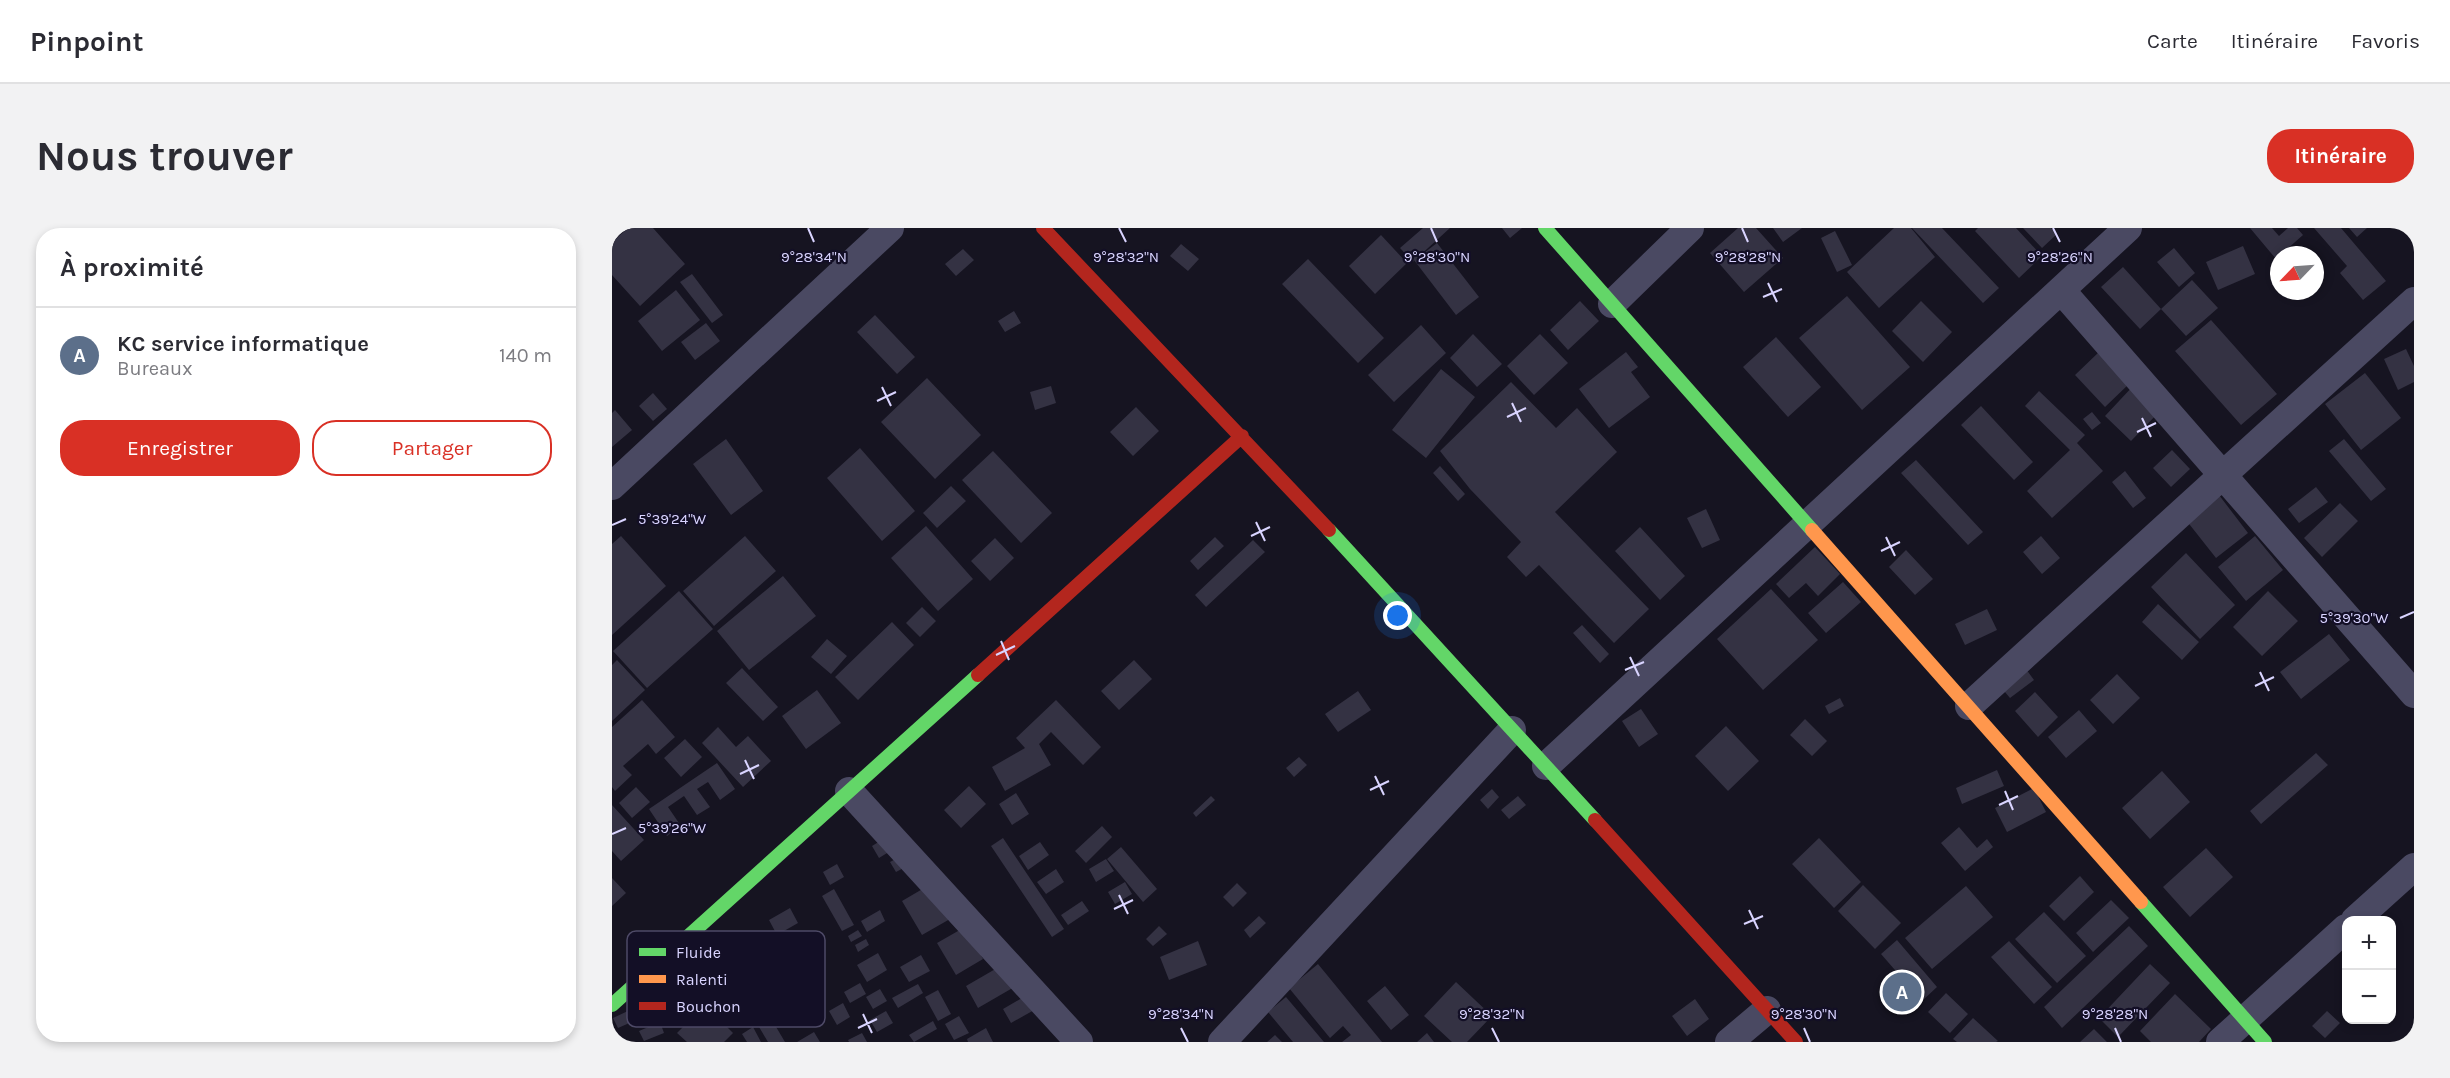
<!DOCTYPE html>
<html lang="fr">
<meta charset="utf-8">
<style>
body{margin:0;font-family:Karla,sans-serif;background:#f2f2f3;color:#2b2b33}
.controls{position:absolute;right:18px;bottom:18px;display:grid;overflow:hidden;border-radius:12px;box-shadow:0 3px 9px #0003}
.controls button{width:54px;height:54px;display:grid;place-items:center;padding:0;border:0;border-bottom:2px solid #e1e1e2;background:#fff;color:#2b2b33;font:30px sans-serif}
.compass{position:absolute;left:1658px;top:18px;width:54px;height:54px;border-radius:50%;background:#fff;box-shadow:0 3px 9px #0003;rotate:245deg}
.you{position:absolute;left:786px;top:388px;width:21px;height:21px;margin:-15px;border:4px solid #fff;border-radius:50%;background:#1a73e8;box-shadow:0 0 0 9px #1a73e833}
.badge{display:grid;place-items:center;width:39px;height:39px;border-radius:50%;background:#d93025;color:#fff;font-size:20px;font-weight:700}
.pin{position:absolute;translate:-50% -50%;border:3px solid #fff;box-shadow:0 2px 6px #0006}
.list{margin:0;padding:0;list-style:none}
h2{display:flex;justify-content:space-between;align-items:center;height:78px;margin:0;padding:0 24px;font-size:26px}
h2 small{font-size:20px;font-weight:400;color:#7c7c81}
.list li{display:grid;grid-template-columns:39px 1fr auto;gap:18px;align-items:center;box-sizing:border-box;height:96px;padding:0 24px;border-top:2px solid #e1e1e2}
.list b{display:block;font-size:22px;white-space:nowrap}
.list p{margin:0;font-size:20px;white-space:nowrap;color:#7c7c81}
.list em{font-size:20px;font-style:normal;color:#7c7c81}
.actions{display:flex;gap:12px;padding:18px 24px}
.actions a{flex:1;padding:14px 0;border:2px solid #d93025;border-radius:24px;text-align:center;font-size:21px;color:#d93025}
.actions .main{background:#d93025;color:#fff}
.map{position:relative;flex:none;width:1802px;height:814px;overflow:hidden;border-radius:24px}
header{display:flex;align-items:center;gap:36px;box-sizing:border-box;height:84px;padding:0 30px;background:#fff;border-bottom:2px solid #e1e1e2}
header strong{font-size:28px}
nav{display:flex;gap:33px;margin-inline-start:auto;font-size:21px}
.intro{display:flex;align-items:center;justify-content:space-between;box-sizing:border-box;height:144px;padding:0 36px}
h1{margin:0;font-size:42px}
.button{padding:15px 27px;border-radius:24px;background:#d93025;color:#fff;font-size:21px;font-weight:700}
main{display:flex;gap:36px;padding:0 36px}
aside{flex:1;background:#fff;border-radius:24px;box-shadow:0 3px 9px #0003}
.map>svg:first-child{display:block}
</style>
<header>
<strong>Pinpoint</strong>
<nav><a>Carte</a><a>Itinéraire</a><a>Favoris</a></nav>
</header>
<div class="intro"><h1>Nous trouver</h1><a class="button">Itinéraire</a></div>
<main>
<aside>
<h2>À proximité<small></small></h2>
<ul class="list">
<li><span class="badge" style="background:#5c6f8a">A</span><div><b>KC service informatique</b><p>Bureaux</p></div><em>140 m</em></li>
</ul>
<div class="actions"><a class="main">Enregistrer</a><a>Partager</a></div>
</aside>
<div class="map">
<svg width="1802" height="814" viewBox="0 0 1802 814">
<rect width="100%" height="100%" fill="#161421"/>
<path fill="#343243" d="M16,0H41L73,36L28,78L0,47V14Z
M811,0H838L804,31L825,15L867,69L844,87L802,32L801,34L788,20Z
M890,0H910L898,10Z
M1126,0H1144L1171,30L1132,64L1098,25Z
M1161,0H1190L1171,14Z
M1282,0H1299L1323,29L1267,80L1235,44Z
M1300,0H1330L1387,60L1371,75Z
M1366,0H1404L1430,28L1407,50L1363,3Z
M1411,0H1439L1445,6L1430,20Z
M1638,0H1660L1667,8L1676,0H1685L1691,7L1664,31Z
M1702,0H1729L1774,53L1751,72L1728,45L1735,38Z
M1737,0H1755L1745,9Z
M1223,3L1240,37L1225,44L1209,10Z
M769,7L795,35L763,66L737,38Z
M569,16L587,31L576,43L558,28Z
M1631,18L1643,46L1606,62L1594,34Z
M1562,20L1583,45L1567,59L1545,34Z
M351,21L362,32L344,48L333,36Z
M696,31L772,110L746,135L670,56Z
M1511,39L1549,81L1528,101L1489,59Z
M80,46L111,87L100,95L68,54Z
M1580,52L1606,80L1574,108L1549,81Z
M64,62L88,92L50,123L26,93Z
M1235,68L1298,139L1250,182L1187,110Z
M968,73L987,93L956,122L938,102Z
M1309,73L1340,104L1311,134L1280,103Z
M402,83L409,95L393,104L386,93Z
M263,87L303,129L285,146L245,104Z
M1599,92L1665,166L1629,197L1563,123Z
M94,95L108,113L83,132L69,114Z
M809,97L834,125L782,174L756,147Z
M861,106L890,136L865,159L838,130Z
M928,106L956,135L922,167L895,138Z
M1164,109L1209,159L1176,189L1131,139Z
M1794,121L1802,138V154L1786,162L1772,131Z
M1488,123L1518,155L1493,179L1463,147Z
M1014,124L1026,139L1019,144L1038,169L997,200L967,161Z
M829,141L863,169L814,230L780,202Z
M1753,145L1789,190L1749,222L1713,176Z
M315,150L369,207L323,251L269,194Z
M899,154L944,200L965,180L1005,224L943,284L1037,381L1002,415L927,337L914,349L895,329L909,314L858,261L828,223Z
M1522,157L1548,183L1519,213L1493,188Z
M439,158L444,175L423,182L418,164Z
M1427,163L1473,207L1465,215L1491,243L1440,290L1415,263L1458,222L1413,178Z
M41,165L55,181L41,193L27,178Z
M1369,178L1421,234L1402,252L1349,197Z
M524,179L547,203L521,228L498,204Z
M3,182L20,202L0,219V185Z
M1480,184L1489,195L1480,202L1471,191Z
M114,211L151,263L119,287L81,236Z
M1732,211L1774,261L1759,273L1717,223Z
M248,220L303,283L270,313L215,250Z
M1560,222L1578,241L1559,259L1541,240Z
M381,223L440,285L409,315L350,252Z
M1304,232L1371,304L1356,317L1289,245Z
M828,238L853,266L846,273L821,245Z
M1513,243L1534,270L1521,280L1500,254Z
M339,258L354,273L325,300L311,285Z
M1704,259L1716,274L1687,295L1676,281Z
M1607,267L1636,305L1604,330L1574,292Z
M1728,275L1746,293L1710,329L1692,310Z
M1094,281L1108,312L1090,320L1075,290Z
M314,298L361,351L326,383L279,330Z
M1028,299L1073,348L1048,372L1003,323Z
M9,308L54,358L0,407V316Z
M133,308L164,343L102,398L71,363Z
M1429,308L1448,330L1430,346L1411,324Z
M1643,308L1671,342L1634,373L1606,339Z
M603,309L612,318L586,342L578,333Z
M383,310L402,330L378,353L359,333Z
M641,312L653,324L594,379L583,367Z
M1203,319L1228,346L1206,368L1194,355L1177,370L1164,356Z
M1294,322L1321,351L1303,367L1277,339Z
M1574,325L1623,377L1588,411L1539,359Z
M171,348L204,388L137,442L105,403Z
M1231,354L1249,374L1214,405L1196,385Z
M1159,361L1206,412L1151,462L1105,411Z
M67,363L101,401L35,460L1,423Z
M1656,363L1686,393L1650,428L1621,399Z
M1546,376L1587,414L1570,432L1530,394Z
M310,379L324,393L308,409L294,395Z
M1375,381L1385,402L1353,417L1343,396Z
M280,394L302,417L246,472L223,449Z
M970,397L997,426L988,435L961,405Z
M1717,406L1738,432L1689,471L1668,444Z
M215,411L235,428L219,446L199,429Z
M5,432L33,462L0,493V437Z
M522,432L540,451L507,482L489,463Z
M1411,437L1422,452L1398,470L1387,457Z
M130,440L166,479L151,493L114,455Z
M1505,446L1528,470L1501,496L1478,472Z
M205,462L229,495L194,521L170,488Z
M746,463L759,482L726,504L713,486Z
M1423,464L1446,489L1426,509L1403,483Z
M1228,470L1232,478L1217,486L1213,478Z
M30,472L63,509L44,526L36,516L11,538L20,547L3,563L0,559V499Z
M444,472L489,519L471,537L439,504L427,516L439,537L393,563L380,539L413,520L404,510Z
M1029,481L1046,506L1027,519L1010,493Z
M1467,482L1485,503L1454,530L1436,509Z
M1193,491L1215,513L1200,528L1178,507Z
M1114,498L1147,533L1116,563L1083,528Z
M106,499L124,519L136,508L159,533L131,559L90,515Z
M73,511L90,529L69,549L52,530Z
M1704,525L1716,537L1649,596L1638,583Z
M687,529L695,537L682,549L674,540Z
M105,535L123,561L108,572L96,554L85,561L98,579L85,587L72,568L56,579L69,598L55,608L37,581Z
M1385,542L1392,558L1350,576L1344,560Z
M1550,543L1578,574L1538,611L1510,580Z
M357,558L374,576L349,600L332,582Z
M24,559L38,574L20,590L7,575Z
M1422,560L1434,584L1395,604L1383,580Z
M880,561L887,569L876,581L868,572Z
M404,565L417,586L400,597L387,576Z
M599,568L603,572L584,589L581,585Z
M906,568L914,577L897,591L889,582Z
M0,577L32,612L9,633L0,623Z
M490,598L500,609L474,635L463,623Z
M1347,599L1365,620L1375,611L1381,619L1353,643L1329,615Z
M273,610L280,622L267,630L260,618Z
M391,610L452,701L440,709L379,618Z
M1207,610L1249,654L1222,680L1180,636Z
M428,614L437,627L416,642L407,628Z
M509,619L545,661L531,674L495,631Z
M1594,620L1621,649L1578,689L1551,659Z
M293,626L299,636L284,644L278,634Z
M494,631L502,643L484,654L477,641Z
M225,636L232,649L218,657L211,644Z
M444,641L452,654L434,666L425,654Z
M1468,648L1482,664L1452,693L1437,678Z
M0,650L14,665L0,678Z
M513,654L520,666L503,676L496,664Z
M625,655L635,665L621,679L611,669Z
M319,656L338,691L310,707L290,673Z
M1251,657L1289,695L1263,721L1226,683Z
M1354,658L1381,689L1320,741L1293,710Z
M222,661L242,697L230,703L210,668Z
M1499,672L1517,690L1481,724L1464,705Z
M470,673L477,683L456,697L449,687Z
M178,680L186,695L165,707L157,692Z
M268,682L273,693L255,704L249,693Z
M1432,684L1474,728L1445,755L1403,711Z
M647,688L654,695L638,710L632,702Z
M547,698L555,706L541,718L534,711Z
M1517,698L1536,718L1450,800L1432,779Z
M353,699L371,731L344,747L325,715Z
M246,702L250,708L239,714L236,708Z
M254,711L257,717L246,724L243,717Z
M1285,712L1325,759L1310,773L1269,726Z
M586,713L595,737L557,752L548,729Z
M1397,713L1440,759L1422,776L1379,729Z
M266,725L275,742L255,754L245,737Z
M309,727L318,743L297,754L288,739Z
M392,736L404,758L366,780L354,758Z
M706,736L770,814H730L739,807L731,798L718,810L677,760Z
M1538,736L1558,755L1506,809L1487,790Z
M1288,752L1299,764L1287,774L1276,762Z
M844,754L880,788L855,814H840L812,788Z
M248,755L254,766L238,775L232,764Z
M306,756L311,765L286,780L280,770Z
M773,758L797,787L779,802L755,773Z
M268,761L275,773L261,781L254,769Z
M326,762L339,786L326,793L313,769Z
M1334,765L1356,786L1338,805L1316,784Z
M1563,766L1599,801L1587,814H1539L1528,803Z
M415,767L424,781L399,795L391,781Z
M674,769L712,814H681L656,784Z
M1083,771L1097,791L1075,808L1060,788Z
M231,775L238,789L225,797L217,783Z
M93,777L121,805L112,814H75L65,805Z
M18,782L22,793L6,800L1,790Z
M274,783L281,795L265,804L258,792Z
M1715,783L1728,795L1713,810L1700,798Z
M157,787L173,814H156L144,794Z
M347,788L357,805L342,812L333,796Z
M1361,790L1386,813L1384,814H1345L1341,811Z
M321,793L325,801L302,814L297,807Z
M48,794L52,805L32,813L27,803Z
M141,799L149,814H135L130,806Z
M374,800L381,814H356L355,811Z
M1482,801L1495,814H1468Z
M202,804L208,814H185Z
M250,805L255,814H237L236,812Z
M815,805L822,814H805Z
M663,807L670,814H655Z"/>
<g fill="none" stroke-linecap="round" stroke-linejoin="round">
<path stroke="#4a4962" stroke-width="28" d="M1449,62L1802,466
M1000,76L1078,0
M0,258L278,0
M1357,478L1802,73
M934,538L1516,0
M237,563L467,814
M1743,692L1802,639
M610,814L900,502
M1117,814L1155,782
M1608,814L1734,700"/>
<path stroke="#63d668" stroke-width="14" d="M933,0L1200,302
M717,302L983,592
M1529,674L1653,814
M0,777L366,447"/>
<path stroke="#ff974d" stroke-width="14" d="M1200,302L1529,674"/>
<path stroke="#b3261e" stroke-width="14" d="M431,0L717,302
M366,447L630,208
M983,592L1184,814"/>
</g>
<path fill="none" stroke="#d9d4ff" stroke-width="2" d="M196,0L202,14M507,0L514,14M819,0L825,14M1130,0L1136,14M1441,0L1448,14M1156,55L1165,74M1151,69L1170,61M270,159L279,178M265,173L284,164M900,175L909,194M895,189L914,180M1530,190L1539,209M1525,204L1544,195M644,294L653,313M0,297L14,291M639,308L658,299M1274,309L1283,328M1269,323L1288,314M1788,390L1802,384M389,413L397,432M384,427L403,418M1018,429L1027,448M1013,442L1032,434M1648,444L1657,463M1643,458L1662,449M133,532L142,551M128,546L147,537M763,548L772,567M758,562L777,553M1393,563L1401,582M1387,577L1406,568M0,606L14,600M507,667L516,686M502,681L521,672M1137,682L1146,701M1132,696L1151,688M251,786L260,805M246,800L265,791M569,800L576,814M880,800L887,814M1192,800L1198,814M1503,800L1509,814"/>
<rect x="15" y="703" width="198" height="96" rx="9" fill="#130f26" stroke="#4e4a67" stroke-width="1.5"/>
<rect x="27" y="720" width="27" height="8" fill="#63d668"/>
<rect x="27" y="747" width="27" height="8" fill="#ff974d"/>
<rect x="27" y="774" width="27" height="8" fill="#b3261e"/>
<g font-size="16" fill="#d9d4ff">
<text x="64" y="730">Fluide</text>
<text x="64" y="757">Ralenti</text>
<text x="64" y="784">Bouchon</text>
</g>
<g font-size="15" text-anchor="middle" fill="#d9d4ff" stroke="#130f26" stroke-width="4.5" stroke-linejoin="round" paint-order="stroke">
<text x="202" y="34">9°28'34"N</text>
<text x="514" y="34">9°28'32"N</text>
<text x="825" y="34">9°28'30"N</text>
<text x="1136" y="34">9°28'28"N</text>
<text x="1448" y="34">9°28'26"N</text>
<text x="60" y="296">5°39'24"W</text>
<text x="1742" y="395">5°39'30"W</text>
<text x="60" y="605">5°39'26"W</text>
<text x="569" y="791">9°28'34"N</text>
<text x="880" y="791">9°28'32"N</text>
<text x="1192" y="791">9°28'30"N</text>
<text x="1503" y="791">9°28'28"N</text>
</g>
</svg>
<div class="controls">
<button>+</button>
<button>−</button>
</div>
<svg class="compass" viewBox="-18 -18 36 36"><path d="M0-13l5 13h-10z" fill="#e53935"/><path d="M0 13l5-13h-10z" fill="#7c7c81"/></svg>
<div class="you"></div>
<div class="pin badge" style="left:1290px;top:764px;background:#5c6f8a">A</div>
</div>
</main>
